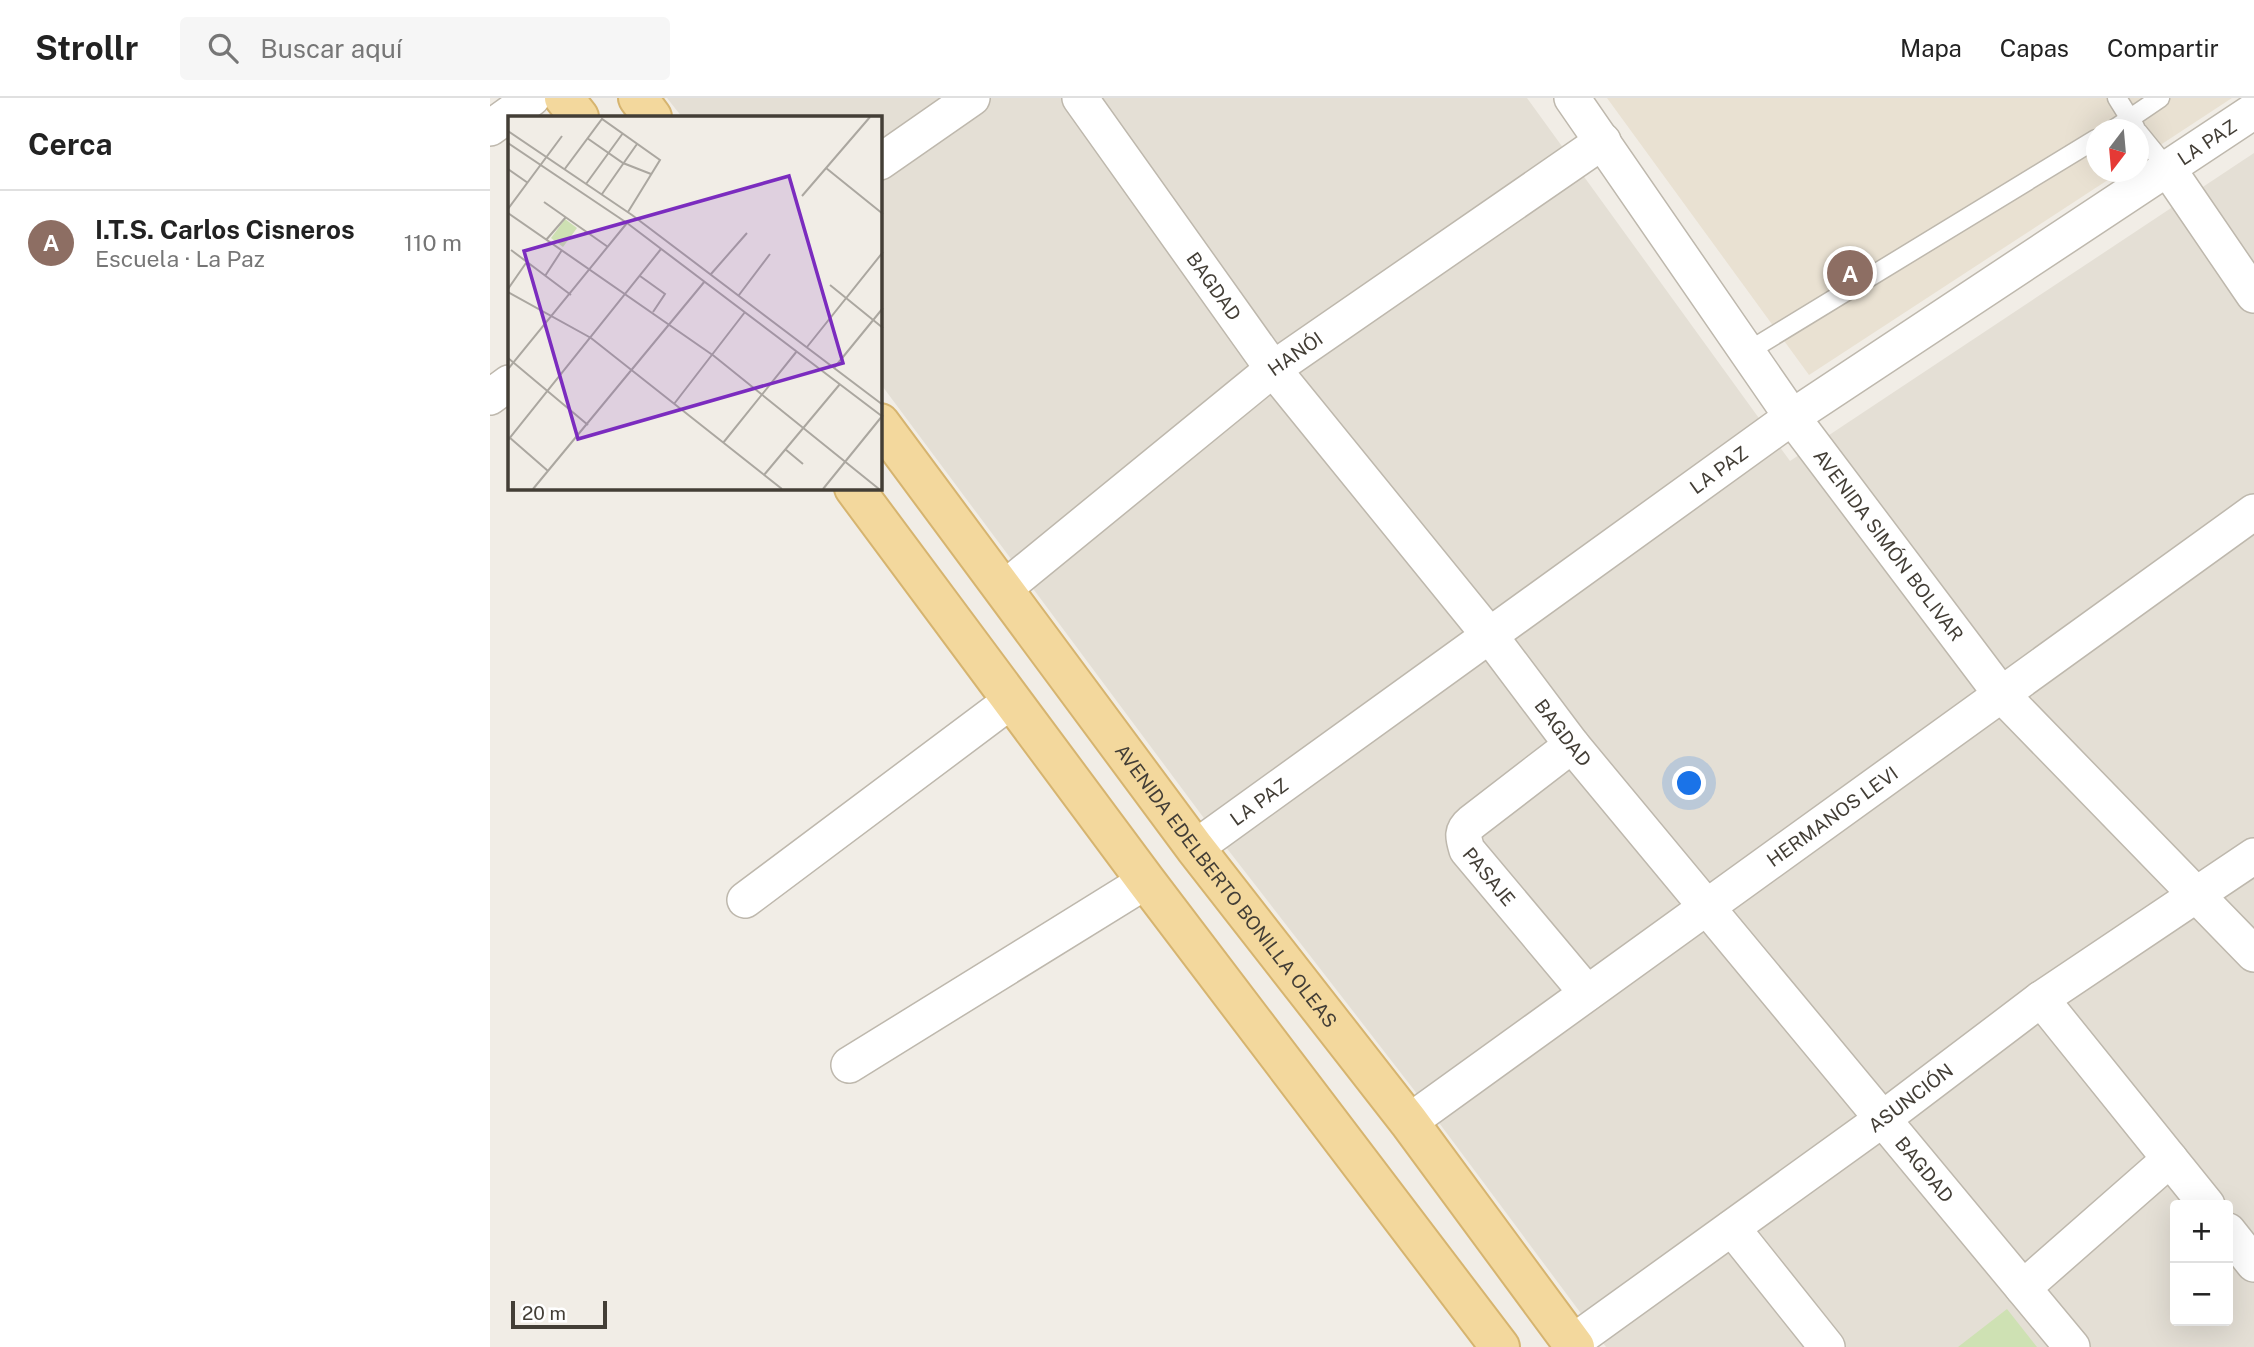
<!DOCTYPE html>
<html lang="es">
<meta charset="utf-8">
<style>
body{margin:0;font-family:"Public Sans",sans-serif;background:#f6f6f6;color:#222}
.controls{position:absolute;right:21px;bottom:21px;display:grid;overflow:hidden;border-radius:7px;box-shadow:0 7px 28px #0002}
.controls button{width:63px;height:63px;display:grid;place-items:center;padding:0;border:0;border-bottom:2px solid #e0e0e0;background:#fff;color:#222;font:35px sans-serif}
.compass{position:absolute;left:1596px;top:21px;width:63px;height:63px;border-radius:50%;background:#fff;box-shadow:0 7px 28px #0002;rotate:196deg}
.scale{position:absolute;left:21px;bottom:18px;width:96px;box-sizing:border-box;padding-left:7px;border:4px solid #433e36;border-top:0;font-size:19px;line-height:24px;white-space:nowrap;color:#433e36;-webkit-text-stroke:5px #fff;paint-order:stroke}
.you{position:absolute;left:1200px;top:686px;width:24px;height:24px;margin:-18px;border:5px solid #fff;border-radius:50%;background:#1a73e8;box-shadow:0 0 0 10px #1a73e833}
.badge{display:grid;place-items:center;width:46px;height:46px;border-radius:50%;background:#d93025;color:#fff;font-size:23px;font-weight:700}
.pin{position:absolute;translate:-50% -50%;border:4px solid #fff;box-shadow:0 2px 7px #0006}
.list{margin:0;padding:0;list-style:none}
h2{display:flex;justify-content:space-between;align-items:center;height:91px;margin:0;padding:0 28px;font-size:30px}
h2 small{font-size:23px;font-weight:400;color:#767676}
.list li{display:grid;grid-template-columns:46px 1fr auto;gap:21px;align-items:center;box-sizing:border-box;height:105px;padding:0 28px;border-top:2px solid #e0e0e0}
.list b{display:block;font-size:26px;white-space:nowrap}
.list p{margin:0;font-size:23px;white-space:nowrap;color:#767676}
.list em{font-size:23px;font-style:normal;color:#767676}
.icon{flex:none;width:38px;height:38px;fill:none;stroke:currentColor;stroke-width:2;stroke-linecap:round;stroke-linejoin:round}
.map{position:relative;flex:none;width:1764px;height:1249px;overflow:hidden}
header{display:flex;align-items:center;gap:42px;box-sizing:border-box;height:98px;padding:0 35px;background:#fff;border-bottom:2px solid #e0e0e0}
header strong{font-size:33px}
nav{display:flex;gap:38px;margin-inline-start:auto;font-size:24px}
.search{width:490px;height:63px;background:#f6f6f6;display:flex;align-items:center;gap:18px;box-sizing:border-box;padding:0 24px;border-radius:7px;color:#767676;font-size:26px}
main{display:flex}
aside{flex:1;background:#fff}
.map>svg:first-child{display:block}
</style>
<header>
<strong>Strollr</strong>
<div class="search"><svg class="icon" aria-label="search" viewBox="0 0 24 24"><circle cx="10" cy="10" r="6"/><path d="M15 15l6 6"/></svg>Buscar aquí</div>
<nav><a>Mapa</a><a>Capas</a><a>Compartir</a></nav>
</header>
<main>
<aside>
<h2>Cerca<small></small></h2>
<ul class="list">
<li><span class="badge" style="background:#8d6e63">A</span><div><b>I.T.S. Carlos Cisneros</b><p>Escuela · La Paz</p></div><em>110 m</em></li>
</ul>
</aside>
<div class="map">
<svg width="1764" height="1249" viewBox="0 0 1764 1249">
<rect width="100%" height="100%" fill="#f1ede6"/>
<path fill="#e4dfd5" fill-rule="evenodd" d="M177,0H1037L1300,363L1764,55V1249H1116L938,1010L725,735L390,285V19H192ZM1685,1107H1738V1223H1685Z"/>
<path fill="#e9e1d2" d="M1117,0H1742L1649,61L1648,32H1606V74H1630L1319,277Z"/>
<path fill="#cee1b3" d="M1517,1211L1547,1249H1468Z"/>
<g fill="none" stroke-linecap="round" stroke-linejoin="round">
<defs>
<path id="service" d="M1627,0L1645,29
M1623,32L1670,0
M1648,34L1678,71
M1257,254L1606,41"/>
<g id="minor">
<path id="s1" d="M590,0L783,271L1000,538L1082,647L1582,1249"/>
<path id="s2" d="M1082,0L1302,319L1511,596L1764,856"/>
<path d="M0,30L42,0"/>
<path d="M390,64L482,0"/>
<path d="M1678,71L1764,197"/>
<path d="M0,299L19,285"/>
<path id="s3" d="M515,490L783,271L1113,43"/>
<path id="s4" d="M1082,647L982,724C971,733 973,739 977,752L1097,895"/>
<path id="s5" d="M705,750L1302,319L1764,13"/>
<path d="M255,802L522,602"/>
<path d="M1551,901L1717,1107"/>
<path d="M359,967L656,783"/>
<path id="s6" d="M919,1024L1764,414"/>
<path d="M1242,1130L1337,1249"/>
<path d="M1738,1133L1764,1166"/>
<path d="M1533,1190L1680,1061"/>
<path id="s7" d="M1082,1245L1394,1020L1551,901L1764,758"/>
</g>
<g id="primary">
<path d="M74,0L89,19"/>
<path d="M148,0L162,19"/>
<path id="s8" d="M390,325L705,750L919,1024L1085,1249"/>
<path d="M364,390L656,783L1010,1249"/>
</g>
</defs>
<use href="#service" stroke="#beb8ad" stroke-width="21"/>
<use href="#minor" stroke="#beb8ad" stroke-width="38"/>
<use href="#primary" stroke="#d6b46f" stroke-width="42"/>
<use href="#service" stroke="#fff" stroke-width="18"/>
<use href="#minor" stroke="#fff" stroke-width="35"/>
<use href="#primary" stroke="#f3d89d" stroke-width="38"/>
</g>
<g text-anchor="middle" stroke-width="5" stroke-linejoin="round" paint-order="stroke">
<g font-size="19" fill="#433e36" stroke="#fff">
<text dy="7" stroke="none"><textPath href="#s5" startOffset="1234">LA PAZ</textPath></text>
<text dy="7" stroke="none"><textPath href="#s1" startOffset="231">BAGDAD</textPath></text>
<text dy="7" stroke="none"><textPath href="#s3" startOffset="373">HANÓI</textPath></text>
<text dy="7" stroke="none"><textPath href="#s5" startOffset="646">LA PAZ</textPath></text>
<text dy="7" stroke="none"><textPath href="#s2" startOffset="548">AVENIDA SIMÓN BOLIVAR</textPath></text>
<text dy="7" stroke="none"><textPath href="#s1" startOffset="798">BAGDAD</textPath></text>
<text dy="7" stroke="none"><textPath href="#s5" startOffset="79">LA PAZ</textPath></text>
<text dy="7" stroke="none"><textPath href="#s6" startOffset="522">HERMANOS LEVI</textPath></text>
<text dy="7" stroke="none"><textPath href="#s4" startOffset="192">PASAJE</textPath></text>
<text dy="7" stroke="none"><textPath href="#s8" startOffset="578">AVENIDA EDELBERTO BONILLA OLEAS</textPath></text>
<text dy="7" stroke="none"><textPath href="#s7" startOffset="418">ASUNCIÓN</textPath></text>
<text dy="7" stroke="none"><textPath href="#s1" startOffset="1365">BAGDAD</textPath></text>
</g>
</g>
<g transform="translate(18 18)">
<rect width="374" height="374" fill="#f1ede6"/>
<path d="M57,103L69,112L55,131L43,122Z" fill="#cee1b3"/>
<path fill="none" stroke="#aba7a0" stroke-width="2" d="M0,15L124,99L375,289M79,22L115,47L143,58M0,27L119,107L375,301M318,52L375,98M0,53L20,67M56,54L94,3L152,44L120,96M78,68L115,17M94,78L129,28M294,80L362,1M36,86L100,131M0,93L54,20M0,97L206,240L371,373M38,124L58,101M3,134L63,179M203,158L239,117M37,160L54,134M132,160L157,178L145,196M322,169L375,212M0,173L18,147M0,176L83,222L274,373M231,179L262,138M299,231L375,136M0,242L80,309M326,252L375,192M0,253L119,107M166,288L237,196M1,321L40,355M0,324L153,133M215,327L289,235M277,333L295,348M256,359L332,268M25,373L197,165M315,373L375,299"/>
<path fill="#7b2cbf" fill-opacity="0.15" stroke="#7b2cbf" stroke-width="3.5" d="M281,60L335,247L70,323L16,135Z"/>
<rect width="374" height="374" fill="none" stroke="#433e36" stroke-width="3.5"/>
</g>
</svg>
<div class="controls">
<button>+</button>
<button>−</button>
</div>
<svg class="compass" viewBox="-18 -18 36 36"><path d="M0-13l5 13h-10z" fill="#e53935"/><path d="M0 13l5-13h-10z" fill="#767676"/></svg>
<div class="scale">20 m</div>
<div class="you"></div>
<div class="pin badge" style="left:1360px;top:175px;background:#8d6e63">A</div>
</div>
</main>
